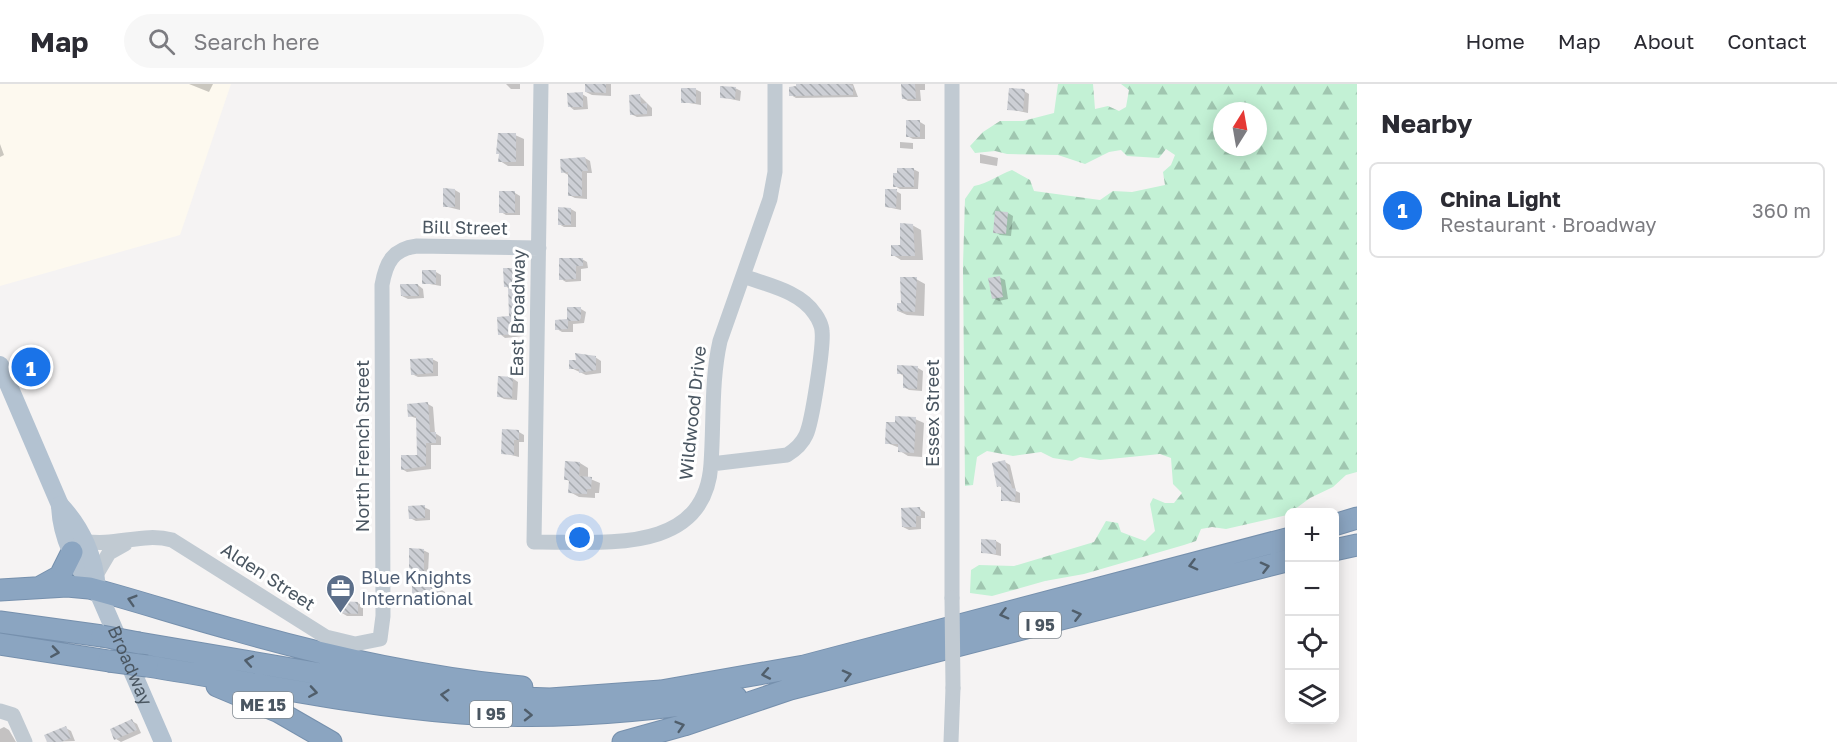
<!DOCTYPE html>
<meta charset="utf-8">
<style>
body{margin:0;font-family:"Golos Text",sans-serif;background:#f7f7f7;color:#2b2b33}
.controls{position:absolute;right:18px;bottom:18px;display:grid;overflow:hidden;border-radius:9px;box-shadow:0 3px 15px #0003}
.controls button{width:54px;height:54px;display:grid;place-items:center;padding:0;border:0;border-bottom:2px solid #e1e1e2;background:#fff;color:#2b2b33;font:30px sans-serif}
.compass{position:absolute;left:1213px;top:18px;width:54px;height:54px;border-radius:50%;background:#fff;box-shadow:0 3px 15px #0003;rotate:11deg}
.you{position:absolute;left:580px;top:454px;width:21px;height:21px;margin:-15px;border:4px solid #fff;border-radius:50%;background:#1a73e8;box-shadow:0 0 0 9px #1a73e833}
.badge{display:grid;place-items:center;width:39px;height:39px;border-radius:50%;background:#1a73e8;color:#fff;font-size:20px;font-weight:700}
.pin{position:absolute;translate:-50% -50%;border:3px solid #fff;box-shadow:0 2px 6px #0006}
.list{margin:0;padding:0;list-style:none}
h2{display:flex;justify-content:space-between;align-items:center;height:78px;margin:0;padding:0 24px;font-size:26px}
h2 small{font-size:20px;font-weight:400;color:#7c7c81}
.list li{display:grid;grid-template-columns:39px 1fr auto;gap:18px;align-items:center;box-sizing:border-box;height:96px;margin:0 12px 12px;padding:0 12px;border:2px solid #e1e1e2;border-radius:9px}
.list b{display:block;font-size:22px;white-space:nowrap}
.list p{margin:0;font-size:20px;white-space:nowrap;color:#7c7c81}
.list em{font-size:20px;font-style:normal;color:#7c7c81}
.icon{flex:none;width:33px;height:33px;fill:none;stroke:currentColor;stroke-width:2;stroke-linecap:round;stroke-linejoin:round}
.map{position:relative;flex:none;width:1357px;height:658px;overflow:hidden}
header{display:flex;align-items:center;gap:36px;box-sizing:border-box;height:84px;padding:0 30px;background:#fff;border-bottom:2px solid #e1e1e2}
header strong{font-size:28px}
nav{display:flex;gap:33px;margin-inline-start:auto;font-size:21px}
.search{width:420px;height:54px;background:#f7f7f7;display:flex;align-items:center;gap:15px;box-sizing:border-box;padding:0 21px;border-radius:33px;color:#7c7c81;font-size:22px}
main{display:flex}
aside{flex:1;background:#fff}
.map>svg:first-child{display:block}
</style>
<header>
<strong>Map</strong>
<div class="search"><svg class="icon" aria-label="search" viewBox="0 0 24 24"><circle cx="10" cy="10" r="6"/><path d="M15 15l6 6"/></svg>Search here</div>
<nav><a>Home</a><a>Map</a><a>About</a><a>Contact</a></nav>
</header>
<main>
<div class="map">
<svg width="1357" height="658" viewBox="0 0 1357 658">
<defs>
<pattern id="forest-firs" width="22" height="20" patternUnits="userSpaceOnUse" patternTransform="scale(1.5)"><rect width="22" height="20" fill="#c3f1d5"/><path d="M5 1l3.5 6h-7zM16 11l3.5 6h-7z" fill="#a0c6b0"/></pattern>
<pattern id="building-back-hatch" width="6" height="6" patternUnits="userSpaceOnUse" patternTransform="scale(1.5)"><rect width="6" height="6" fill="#cdcfd5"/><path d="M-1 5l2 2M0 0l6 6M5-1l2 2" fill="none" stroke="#a8abb0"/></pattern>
</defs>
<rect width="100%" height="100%" fill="#f5f3f3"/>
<path fill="#fdf9ef" d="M0,0H231L180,151L0,202Z"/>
<path fill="url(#forest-firs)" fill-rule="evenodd" d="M1058,0H1093L1095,25L1108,22L1119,27L1126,23L1129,6L1121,0H1357V388L1346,391L1333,403L1310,414L1287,431L1226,445L1212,443L1201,445L1196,457L1184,461L1084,490L1045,497L992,512L970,509L971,486L979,481L1014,482L1094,458L1106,437L1118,439L1121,448L1145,457L1155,447L1150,420L1153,414L1165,419H1174L1182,409L1173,400L1171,374L1160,370L1100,376L1080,373L1072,377L1053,374L1041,368L1013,372L987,367L977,373L973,401L965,402L963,181L965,115L974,102C989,99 998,91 1012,86L1030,96L1034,107L1100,116L1113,107L1132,108L1165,101L1163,88L1171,81L1175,71L1166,65L1159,74L1127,72L1121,66L1109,68L1085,80L1058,71L1007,70L995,67L975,69L970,62L983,48L1000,37H1023L1054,29ZM1222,27H1258V63H1222Z"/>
<path fill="#0003" d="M189,0H213L209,8Z
M506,0H520V5H511Z
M586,0H611V12L592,11L586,8Z
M797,0H853L858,13L796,14L791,11Z
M903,0H925V6H920L921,17H908L903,14Z
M735,4L741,7L740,17L721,13Z
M695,5L701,8V21L683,18Z
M1024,7L1029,10L1028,29L1009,25Z
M582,10L587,13L588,25L574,26L569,22Z
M640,12L652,24V32L637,33L631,30Z
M920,38L925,41V55H913L907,52Z
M499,51H515L524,55V82H508L500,77V70L497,69Z
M900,58L913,59V65L900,64Z
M0,60L4,71L0,73Z
M980,70L998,74L997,82L980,79Z
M585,74L590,77L592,89H587V115L575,114L569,111L568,91L563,88Z
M913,85L919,88L918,105H900L895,102Z
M455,106L460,109V126L444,122Z
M896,107L901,110V126L887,123Z
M515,109L520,112V131H506L501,128Z
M571,125L576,128V143H564L559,140Z
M1008,129L1013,132L1011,152L1000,151L995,148Z
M912,141L921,146L923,176H901L893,171L901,163Z
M582,175L587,178L588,184L581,185V197L566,198L561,195Z
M514,185L519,189V204L525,207L526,221L522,222L524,252L505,254L500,250L511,234L510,205L505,202Z
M436,188L441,191V202L424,199Z
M999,193L1005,196L1008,215L999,217L993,214Z
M916,195L925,200L924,232L907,231L898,227Z
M418,201L423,205L424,214L408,215L402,212Z
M581,225L586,228L584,239L573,240V248H562L557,245L556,237L569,236Z
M515,256L525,257V263L515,262Z
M32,270L37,274L46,294L36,299L30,296Z
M595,273L601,277V289L586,291L571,284Z
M432,275L438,278V292L418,293L412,290Z
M918,284L923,287L922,307L909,306L904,303L905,293L899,289Z
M512,294L518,298L517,316L504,315L499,312Z
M428,320L433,323L435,349L441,353V361H431V385L407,388L402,385L418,373V335L410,332Z
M915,335L924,339L922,373L908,372L900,367V364L887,359Z
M519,348L524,351V358H519V373L503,369Z
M567,378L580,379L588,384V394L600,399L599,409H595V414L579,413L570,408L571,398L565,395Z
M1005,378L1010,381L1016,407L1020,409V419L1002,416L1003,404L999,402Z
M424,423L430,426V436L416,437L410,434Z
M920,425L925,428V434H921V445L909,446L903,443Z
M996,457L1001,460V472L982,468Z
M423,466L429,469L428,489H416L410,486Z
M440,505L445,508V519L434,518V522L418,521L413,518Z
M358,519L363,522V532H347L342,529Z
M132,637L137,640L141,649L121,658L116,655Z
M4,643L9,646L16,658H0V645Z
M66,644L71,647L75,657L48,658Z"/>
<path fill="url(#building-back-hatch)" d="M585,0H606V9L585,8Z
M796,0H848L853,2V11L789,12V3L796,2Z
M901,0H915L916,15H902Z
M720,2L736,3L735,15L720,14Z
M681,4H696V19H681Z
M1009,4L1025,5L1023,27L1007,26Z
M583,8V23H568L567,9Z
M640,10L641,20L647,19V30L630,31L629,11Z
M906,36H920V53H906Z
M498,49H516V78H498L499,70H496Z
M585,73L588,87H582V112H568V88L561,89L560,75Z
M897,84H914V103H893V89H897Z
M443,104L455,105V123H443Z
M885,105H897L896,124L885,123Z
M499,107H515V129H499Z
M558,123L571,124V141H558Z
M995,127L1008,128L1006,150L993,149Z
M900,139L913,140L915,172H891V161H900Z
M559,174H583V182H576V195L559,196Z
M503,184H514L515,203L520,202L521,219H517L519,250L498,251L497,233L509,232L508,203H504Z
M422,186H436V200H422Z
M1000,192L1003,213L992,215L988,194Z
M900,193H917L915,228L897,227V219H901Z
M400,200H418L419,212H401Z
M567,223H581V234L579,237H568V245L555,246V236L567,235Z
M32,269L42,291L29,297L20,274Z
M575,269L596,272V286L579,289V285H569V276H576Z
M433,274V289L411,291L410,275Z
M897,281L918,282L917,305L903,304V290H897Z
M498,292L513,293L512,314L497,313Z
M428,318L430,348H436V359H426V382L401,386V371H417L416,332L408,333L407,320Z
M895,332L916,333L914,369L898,368V360H885L886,338H895Z
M502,345L519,346V356H514V371L501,370Z
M1005,376L1012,404L1016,405L1015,417H1001V402L997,403L992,379Z
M565,377L580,378L579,392L592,393L591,405H587V410L568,409L569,396H564Z
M425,421V434L409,435L408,422Z
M920,423L921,432H916V443H902L901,424Z
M981,455L996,456V470L981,469Z
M409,464L424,465V487H409Z
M412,502L440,503V516H429V519H412Z
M341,517L358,518V530L340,529Z
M132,635L137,646L114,656L110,645Z
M66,642L71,654L61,658H47L44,651Z"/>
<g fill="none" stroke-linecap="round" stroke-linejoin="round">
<defs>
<path id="highway" d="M1334,441L1357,434
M1334,466L1357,461
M40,503L60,492L72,468
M0,506L67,502L89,504C138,517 186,533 235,546C329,573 425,594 522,603
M0,538L102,552
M139,559L444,611L550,615L661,607L804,582L1290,454
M0,560L109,577
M147,582C251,598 355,621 461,629C552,636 646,628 736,613
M217,602L279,628L331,658
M623,658L684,641L790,605L1290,476"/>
</defs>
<use href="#highway" stroke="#7690ad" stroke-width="23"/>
<path stroke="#c1cad2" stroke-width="15" d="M541,0L534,458C600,457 705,473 711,380C714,339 711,297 720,257L770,115L775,88V0
M952,0V514
M711,380L787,371C795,366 802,360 806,351C812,339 824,261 822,247C822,242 818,234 815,230C800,207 767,201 743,192
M84,457C114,463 143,448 172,456L326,553L355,560L380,555L383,532L382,201C386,178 393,165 417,162L539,164
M96,491L109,469L125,460
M0,627L13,631L25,658
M951,658L953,604"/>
<g stroke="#b3c2d1" stroke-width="18">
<path d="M0,281L60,421C61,452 75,483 97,506"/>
<path id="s1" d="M60,421C82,444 95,474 97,506L163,658"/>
</g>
<use href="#highway" stroke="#8ba5c1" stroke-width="21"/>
<defs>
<path id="highway-bridge" d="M102,552L139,559
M109,577L147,582"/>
</defs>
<use href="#highway-bridge" stroke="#7690ad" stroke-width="23" stroke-linecap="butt"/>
<path stroke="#c1cad2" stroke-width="15" d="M952,514L953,604"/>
<use href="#highway-bridge" stroke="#8ba5c1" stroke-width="21"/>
</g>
<defs><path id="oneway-chevron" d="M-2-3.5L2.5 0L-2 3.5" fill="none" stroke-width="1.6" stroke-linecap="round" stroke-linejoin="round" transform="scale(1.5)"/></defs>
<g stroke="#505e6b">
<use href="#oneway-chevron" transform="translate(1193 481) rotate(165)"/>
<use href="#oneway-chevron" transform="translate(1265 483) rotate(-14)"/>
<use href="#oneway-chevron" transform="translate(132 516) rotate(-163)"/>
<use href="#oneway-chevron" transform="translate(1004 530) rotate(165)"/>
<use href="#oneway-chevron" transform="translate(1077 531) rotate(-14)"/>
<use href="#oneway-chevron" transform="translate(55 568) rotate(9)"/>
<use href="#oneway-chevron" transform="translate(249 577) rotate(-170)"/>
<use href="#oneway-chevron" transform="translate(766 590) rotate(169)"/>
<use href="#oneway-chevron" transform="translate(847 591) rotate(-14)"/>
<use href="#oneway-chevron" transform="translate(313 608) rotate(9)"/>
<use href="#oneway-chevron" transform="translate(445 611) rotate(-175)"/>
<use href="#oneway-chevron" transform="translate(528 631) rotate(1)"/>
<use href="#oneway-chevron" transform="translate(680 642) rotate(-17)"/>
</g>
<defs>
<symbol id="office-pin" viewBox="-11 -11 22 30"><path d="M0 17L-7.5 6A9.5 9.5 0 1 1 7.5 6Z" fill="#5c6f8a" stroke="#fff"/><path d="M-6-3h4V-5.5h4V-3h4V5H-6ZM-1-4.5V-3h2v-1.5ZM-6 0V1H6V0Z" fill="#fff"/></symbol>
</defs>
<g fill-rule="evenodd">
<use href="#office-pin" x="324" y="488" width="33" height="45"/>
</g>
<g text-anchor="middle" stroke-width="6" stroke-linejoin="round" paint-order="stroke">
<g fill="#fff" stroke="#808990" stroke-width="1.5">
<rect x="1019" y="528" width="42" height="26" rx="4.5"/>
<rect x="233" y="608" width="60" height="26" rx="4.5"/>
<rect x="470" y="617" width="42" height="26" rx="4.5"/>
</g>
<g font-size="16" font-weight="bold" fill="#4a5661">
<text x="1040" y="547">I 95</text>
<text x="263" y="627">ME 15</text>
<text x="491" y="636">I 95</text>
</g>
<g font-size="18" fill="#4a5661" stroke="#fff">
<text transform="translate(465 144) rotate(1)" y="6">Bill Street</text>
<text transform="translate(518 229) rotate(-89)" y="6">East Broadway</text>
<text transform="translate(693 329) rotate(-84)" y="6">Wildwood Drive</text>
<text transform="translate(933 329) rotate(-90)" y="6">Essex Street</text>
<text transform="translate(363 362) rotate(-90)" y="6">North French Street</text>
<text transform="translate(268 493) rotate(33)" y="6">Alden Street</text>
<text dy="6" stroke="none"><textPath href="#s1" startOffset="177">Broadway</textPath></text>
</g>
<g font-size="18" fill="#4e5e75" stroke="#fff" text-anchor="start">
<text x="361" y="500">Blue Knights<tspan x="361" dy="21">International</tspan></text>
</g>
</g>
</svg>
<div class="controls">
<button>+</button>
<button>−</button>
<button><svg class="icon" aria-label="locate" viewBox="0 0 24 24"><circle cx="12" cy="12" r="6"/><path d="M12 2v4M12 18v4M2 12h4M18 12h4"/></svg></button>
<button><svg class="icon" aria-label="layers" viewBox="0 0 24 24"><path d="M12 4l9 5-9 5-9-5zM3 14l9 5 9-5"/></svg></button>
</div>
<svg class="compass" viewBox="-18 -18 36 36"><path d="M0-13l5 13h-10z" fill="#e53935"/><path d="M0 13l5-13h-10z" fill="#7c7c81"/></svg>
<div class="you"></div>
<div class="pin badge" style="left:31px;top:283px">1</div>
</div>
<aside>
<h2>Nearby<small></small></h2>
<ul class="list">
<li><span class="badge">1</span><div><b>China Light</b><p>Restaurant · Broadway</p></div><em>360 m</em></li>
</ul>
</aside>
</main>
